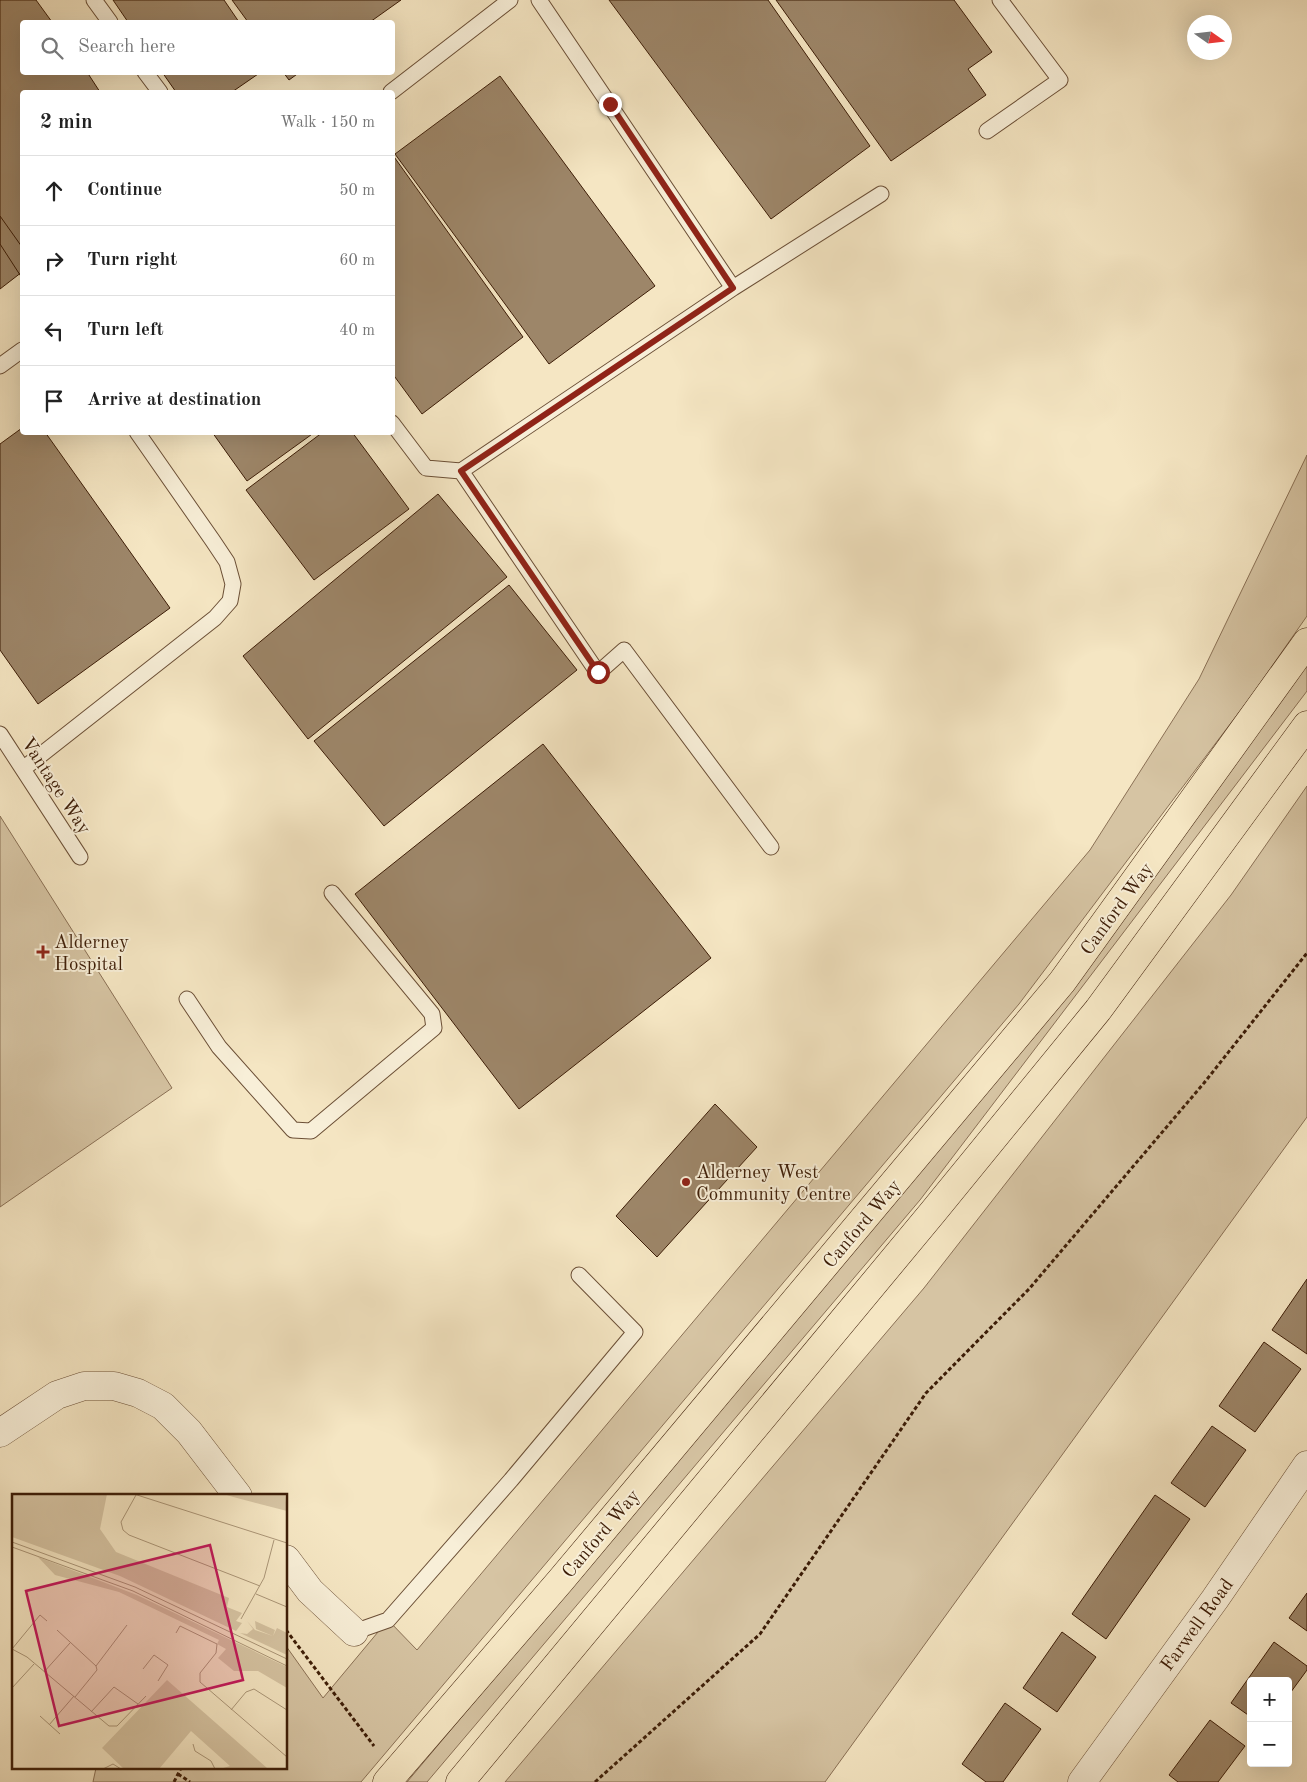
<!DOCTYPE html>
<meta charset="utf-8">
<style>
body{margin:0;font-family:"Old Standard TT",serif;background:#f2f2f2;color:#222}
.controls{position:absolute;right:15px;bottom:15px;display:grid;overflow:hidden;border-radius:5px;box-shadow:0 5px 20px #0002}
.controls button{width:45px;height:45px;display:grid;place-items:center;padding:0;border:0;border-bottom:1px solid #e0e0e0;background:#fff;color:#222;font:25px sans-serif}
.compass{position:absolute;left:1187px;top:15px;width:45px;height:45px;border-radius:50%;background:#fff;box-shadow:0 5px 20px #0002;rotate:104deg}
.stop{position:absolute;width:15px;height:15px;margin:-11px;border:4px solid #8f2418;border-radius:50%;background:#fff}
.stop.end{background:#8f2418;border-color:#fff;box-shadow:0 1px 5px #0008}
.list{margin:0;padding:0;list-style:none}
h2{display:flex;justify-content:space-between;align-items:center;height:65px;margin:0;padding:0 20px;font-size:21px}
h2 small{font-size:16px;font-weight:400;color:#767676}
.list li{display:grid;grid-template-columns:32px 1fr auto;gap:15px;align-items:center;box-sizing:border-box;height:70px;padding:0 20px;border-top:1px solid #e0e0e0}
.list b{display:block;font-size:19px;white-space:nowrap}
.list em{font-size:16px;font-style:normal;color:#767676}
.icon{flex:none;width:28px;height:28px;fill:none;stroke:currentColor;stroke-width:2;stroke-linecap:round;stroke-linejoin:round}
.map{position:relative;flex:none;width:1307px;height:1782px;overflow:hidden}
.search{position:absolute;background:#fff;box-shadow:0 5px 20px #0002;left:20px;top:20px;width:375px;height:55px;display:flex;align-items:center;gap:12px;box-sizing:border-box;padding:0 18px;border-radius:5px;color:#767676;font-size:19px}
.panel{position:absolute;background:#fff;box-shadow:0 5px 20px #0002;left:20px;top:90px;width:375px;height:345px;border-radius:5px}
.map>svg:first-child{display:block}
</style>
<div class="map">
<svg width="1307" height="1782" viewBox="0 0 1307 1782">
<rect width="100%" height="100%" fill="#f5e6c3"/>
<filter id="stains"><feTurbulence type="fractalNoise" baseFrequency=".004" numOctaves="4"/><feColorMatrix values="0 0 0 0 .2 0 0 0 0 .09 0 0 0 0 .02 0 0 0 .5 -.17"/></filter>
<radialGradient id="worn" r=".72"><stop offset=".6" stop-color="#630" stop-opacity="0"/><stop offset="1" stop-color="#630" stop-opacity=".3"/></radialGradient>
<path fill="#d6c4a3" stroke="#8a7055" d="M1307,455V616L1249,699L1019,1004L361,1782H93L96,1768H286V1646L323,1698L388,1620L417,1650L1090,850L1199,679Z
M1307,652V691L1304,695L920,1200L427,1782H407L572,1586Z
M1307,786V1117L825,1782H505L924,1288L1231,895Z
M0,816L172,1088L0,1207Z"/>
<path fill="#9d8669" stroke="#3d1d07" d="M0,0H36L52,22H22V72H87L100,92H22V278L0,244Z
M113,0H224L239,22H128Z
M232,0H401L370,22H248Z
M609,0H768L870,146L771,219Z
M776,0H954L992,52L968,69L986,95L891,161Z
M162,72H261L232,92H176Z
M283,72H300L289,80Z
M500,76L655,286L549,364L395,154Z
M392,154L523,337L422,414L392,373Z
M0,216L22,247V272L0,289Z
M22,428V432H45L170,608L38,704L0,650V444Z
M212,432H315L247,481Z
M323,432H352L409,509L314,580L246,490Z
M438,494L507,577L308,739L243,656Z
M509,585L577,670L384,826L314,741Z
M543,744L711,958L519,1109L355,894Z
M715,1104L757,1147L657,1257L616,1216Z
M1307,1279V1354L1272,1330Z
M1264,1342L1301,1369L1255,1432L1219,1406Z
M1212,1426L1246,1450L1205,1507L1171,1483Z
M1155,1495L1190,1519L1106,1639L1072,1614Z
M1307,1593V1631L1289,1618Z
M1062,1632L1096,1657L1057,1712L1023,1688Z
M1274,1642L1307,1666V1670L1288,1696V1681H1251V1717L1231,1703Z
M1005,1703L1041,1729L1003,1782H986L962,1764Z
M1210,1720L1245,1746L1218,1782H1178L1169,1775Z"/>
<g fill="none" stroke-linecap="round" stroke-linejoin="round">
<defs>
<path id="lane" d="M94,0L110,22
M539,0L733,288
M145,72L160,92
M391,92L510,0
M987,131L1060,80L1000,0
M0,366L22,350
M392,423L426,468L461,471L733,288L881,194
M461,471L598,673L624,650L771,847
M0,734L80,857
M23,769L215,618L230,601L233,584L227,562L213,541L137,432
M187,999L219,1047L293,1130L311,1131L434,1028L432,1014L332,893
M354,1632L388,1620L511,1480L635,1332L579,1275"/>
<path id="street" d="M0,1433L57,1395L84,1386H114L138,1393L163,1406L189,1432L238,1496
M286,1559L310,1591L354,1632
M1082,1782L1215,1599L1307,1465"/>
<path id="highway" d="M387,1782L561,1580L1062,982L1307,642
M460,1782L933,1212L1098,1010L1307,725"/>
</defs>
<use href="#lane" stroke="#6b4f36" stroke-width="17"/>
<use href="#street" stroke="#6b4f36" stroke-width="29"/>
<use href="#highway" stroke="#3d1d07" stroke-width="29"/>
<path stroke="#3d1d07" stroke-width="3" stroke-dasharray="4 2.5" stroke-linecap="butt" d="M286,1630L374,1746
M178,1774L190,1782
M174,1782L181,1768
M595,1782L760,1634L926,1393L1029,1289L1204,1083L1307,953"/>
<use href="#lane" stroke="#f8efd8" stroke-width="15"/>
<use href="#street" stroke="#f8efd8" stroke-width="28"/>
<use href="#highway" stroke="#f5e6c3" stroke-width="28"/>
</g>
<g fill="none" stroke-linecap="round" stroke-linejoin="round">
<path stroke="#8f2418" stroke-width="6" d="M598,672L461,471L733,288L610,104"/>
</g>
<g fill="#8f2418" stroke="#f8efd8" stroke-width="2">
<path d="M40.5 944.5h5v5h5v5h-5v5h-5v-5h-5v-5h5z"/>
<circle cx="686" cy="1182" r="5"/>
</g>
<g text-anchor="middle" stroke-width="4" stroke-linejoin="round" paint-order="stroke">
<g font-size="19" fill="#3d1d07" stroke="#f8efd8">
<text transform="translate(57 785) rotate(57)" y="7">Vantage Way</text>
<text transform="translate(1116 908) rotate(-54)" y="7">Canford Way</text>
<text transform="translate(861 1223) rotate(-50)" y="7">Canford Way</text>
<text transform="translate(600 1533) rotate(-50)" y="7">Canford Way</text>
<text transform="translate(1196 1624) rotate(-54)" y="7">Farwell Road</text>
</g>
<g font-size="19" fill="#3d1d07" stroke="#f8efd8" text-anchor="start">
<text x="54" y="948">Alderney<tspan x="54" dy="22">Hospital</tspan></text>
<text x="696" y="1178">Alderney West<tspan x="696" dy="22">Community Centre</tspan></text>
</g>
</g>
<g transform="translate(12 1494)">
<rect width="275" height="275" fill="#f5e6c3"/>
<path d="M0,0H95L88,35L104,58L217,104L215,113L230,119L224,127L230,129L224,137L108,82L0,43ZM211,0H273L275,17L225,4ZM26,63L125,101L275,173V194L246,177H222L206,164L214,155L205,150L207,146L107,98L43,81ZM235,127L243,136L261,142L265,134L275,139V161L228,139L235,140L241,135ZM243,127L263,136L261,142L244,135ZM155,186L255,274L256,275H208L218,272L179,237L147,275H112L90,254Z" fill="#d6c4a3"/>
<path fill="none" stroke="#ab9678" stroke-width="1" d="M122,0L275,49M124,1L109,28L111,36L117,41L248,92M0,48L123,93L275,165M0,53L121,97L275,172M244,100L275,113M229,125L252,84L262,46M45,136L84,172L85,176L63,203M164,139L168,132L205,150L204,159L188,179V188L275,263M0,155L15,163L97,232H105L134,202M0,155L28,121L35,127M84,172L115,131M131,175L142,161L156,171L146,187M32,178L58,149M0,194L22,170M219,216L234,198L242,195L275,216M79,218L102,193L126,210M28,222L48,240M37,231L62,202M181,250L183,257L199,267L203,275M91,275L101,270L109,275"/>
<path fill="#c2185b" fill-opacity="0.15" stroke="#c2185b" stroke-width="2.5" d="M198,51L231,186L47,232L14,97Z"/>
<rect width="275" height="275" fill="none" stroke="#3d1d07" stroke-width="2.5"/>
</g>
<rect width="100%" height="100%" filter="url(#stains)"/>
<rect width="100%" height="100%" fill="url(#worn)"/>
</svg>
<div class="controls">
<button>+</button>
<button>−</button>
</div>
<svg class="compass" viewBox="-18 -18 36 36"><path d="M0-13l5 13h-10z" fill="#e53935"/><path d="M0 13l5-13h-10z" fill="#767676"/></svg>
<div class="stop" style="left:598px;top:672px"></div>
<div class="stop end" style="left:610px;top:104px"></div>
<div class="search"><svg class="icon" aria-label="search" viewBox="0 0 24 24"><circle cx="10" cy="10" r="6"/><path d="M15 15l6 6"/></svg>Search here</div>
<section class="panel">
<h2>2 min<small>Walk · 150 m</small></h2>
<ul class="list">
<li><svg class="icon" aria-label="ahead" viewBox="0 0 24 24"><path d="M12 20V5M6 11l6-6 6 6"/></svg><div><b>Continue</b></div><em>50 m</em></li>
<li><svg class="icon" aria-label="right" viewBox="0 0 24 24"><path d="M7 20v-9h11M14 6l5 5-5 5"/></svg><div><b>Turn right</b></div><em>60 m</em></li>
<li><svg class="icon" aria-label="left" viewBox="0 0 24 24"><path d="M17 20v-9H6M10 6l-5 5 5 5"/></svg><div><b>Turn left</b></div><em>40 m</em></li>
<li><svg class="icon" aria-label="arrive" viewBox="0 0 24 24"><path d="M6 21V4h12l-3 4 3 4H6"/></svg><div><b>Arrive at destination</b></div></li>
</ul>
</section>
</div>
